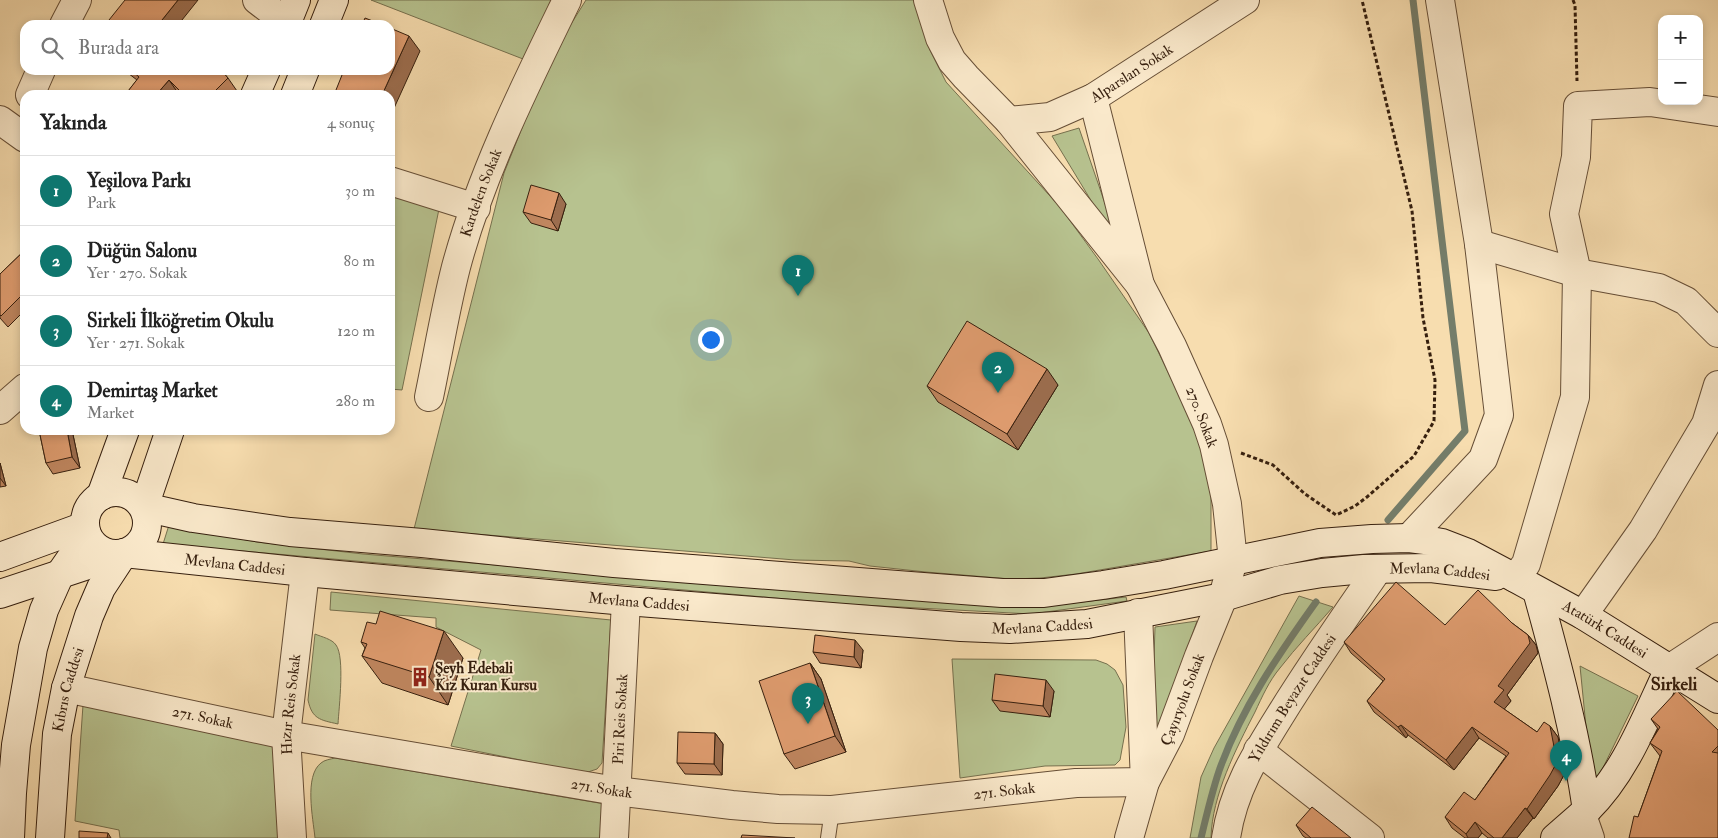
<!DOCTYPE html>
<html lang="tr">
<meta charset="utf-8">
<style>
body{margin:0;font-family:"IM FELL Double Pica",serif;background:#f2f2f2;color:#222}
.controls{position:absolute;right:15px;top:15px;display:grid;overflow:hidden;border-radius:10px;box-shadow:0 2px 8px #0003}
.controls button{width:45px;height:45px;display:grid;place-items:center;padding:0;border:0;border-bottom:1px solid #e0e0e0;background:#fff;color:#222;font:25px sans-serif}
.you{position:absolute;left:710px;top:339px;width:18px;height:18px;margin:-12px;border:4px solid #fff;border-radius:50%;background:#1a73e8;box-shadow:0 0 0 8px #1a73e833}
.badge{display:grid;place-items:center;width:32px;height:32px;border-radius:50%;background:#0f766e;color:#fff;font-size:16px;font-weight:700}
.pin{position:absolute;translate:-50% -41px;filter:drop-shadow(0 1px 2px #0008)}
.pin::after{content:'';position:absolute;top:26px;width:18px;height:15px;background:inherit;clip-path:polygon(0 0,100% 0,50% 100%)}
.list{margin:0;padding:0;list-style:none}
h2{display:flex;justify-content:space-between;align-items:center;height:65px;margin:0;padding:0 20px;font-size:21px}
h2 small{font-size:16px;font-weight:400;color:#767676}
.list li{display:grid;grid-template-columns:32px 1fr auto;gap:15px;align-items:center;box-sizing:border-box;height:70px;padding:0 20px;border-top:1px solid #e0e0e0}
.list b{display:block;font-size:19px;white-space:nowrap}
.list p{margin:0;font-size:16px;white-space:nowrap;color:#767676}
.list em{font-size:16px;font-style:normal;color:#767676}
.icon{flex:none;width:28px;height:28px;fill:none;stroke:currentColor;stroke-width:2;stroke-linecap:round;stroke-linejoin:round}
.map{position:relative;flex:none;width:1718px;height:838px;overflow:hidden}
.search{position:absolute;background:#fff;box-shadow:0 2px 8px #0003;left:20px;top:20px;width:375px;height:55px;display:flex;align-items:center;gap:12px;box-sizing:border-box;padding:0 18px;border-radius:15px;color:#767676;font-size:19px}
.panel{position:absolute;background:#fff;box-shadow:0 2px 8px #0003;left:20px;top:90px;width:375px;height:345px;border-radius:15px}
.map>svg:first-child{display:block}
</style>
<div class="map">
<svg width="1718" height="838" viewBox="0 0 1718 838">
<rect width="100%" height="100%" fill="#f7ddaf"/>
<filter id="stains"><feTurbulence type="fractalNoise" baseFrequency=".004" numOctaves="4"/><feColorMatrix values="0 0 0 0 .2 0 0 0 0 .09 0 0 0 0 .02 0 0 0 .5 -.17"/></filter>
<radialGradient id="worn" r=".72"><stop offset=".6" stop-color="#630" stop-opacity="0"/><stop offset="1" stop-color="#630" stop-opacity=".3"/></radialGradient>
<path fill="#b7c28f" stroke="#76704e" d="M371,0H554L523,59Z
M586,0H914L930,50L946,82L1060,207L1098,259L1149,333L1185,407L1199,440L1206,466L1211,496V551L1076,574L1040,578L1011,579L926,572L870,566L849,561L795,560L414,529L504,173L534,98L566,32Z
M1079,128L1121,250L1052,136Z
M390,195L439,209L402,390L390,389Z
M169,525L257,542L363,554L713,583L1055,605L1126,597L1127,601L1031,614L843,604L163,544Z
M331,592L611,620L602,763L597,769L585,773L451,746L481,650L436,627V618L330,610Z
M1299,596L1333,607C1315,628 1296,647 1280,668C1269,681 1262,697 1255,712C1236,749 1212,795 1211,838H1190L1201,777L1214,748Z
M1197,621L1151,754L1155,627Z
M315,634C322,637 332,639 336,645C345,657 339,707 338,724C320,720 312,719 308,700Z
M952,659L1096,660L1107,664L1115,670L1123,685L1126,727L1120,760L1115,765L1045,766L960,778Z
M1580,666L1638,696L1598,778L1591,777Z
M83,705L276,742L280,838H120L119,830L75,821Z
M335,758L605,804L603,838H315C313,818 304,776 321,763C324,760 331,759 335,758Z"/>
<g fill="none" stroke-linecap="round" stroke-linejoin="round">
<path stroke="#747d6a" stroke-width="7" d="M1388,520L1465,431L1413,0
M1201,838C1206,817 1212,792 1219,771C1241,709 1278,655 1316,602"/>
<defs>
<path id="lane" d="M828,838L832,810"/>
<g id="street">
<path d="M257,0L287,23"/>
<path d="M928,0L940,38L952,61L966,77L1009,121L1140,285L1093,98"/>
<path d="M64,25L77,0"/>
<path d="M30,95L41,70"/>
<path d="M0,120L25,138"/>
<path id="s1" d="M1009,121L1050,117L1093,98L1245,0"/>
<path d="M390,181L476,208"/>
<path d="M1479,244L1577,273L1659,288L1686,301L1718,333"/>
<path id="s2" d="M429,397C438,354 445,310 456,267C481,174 525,86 567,0"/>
<path d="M0,410L25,388"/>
<path d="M1409,538L1483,459L1499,415L1479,244L1440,0"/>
<path d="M1515,578L1526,564L1575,397L1577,273L1564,214L1576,157L1578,106L1650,102L1718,112"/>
<path d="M1583,615L1643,530L1706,424L1718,385"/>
<path d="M1669,669L1718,637"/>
<path id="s3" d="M66,688L286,735L616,791L732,805L778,809L832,810L1076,783L1145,782L1138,613"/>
<path d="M1258,750L1370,838"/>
<path d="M1582,815L1590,838"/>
<path id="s4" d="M292,838L286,735L305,572"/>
<path id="s5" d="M614,838L626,601"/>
<path id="s6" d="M1129,838L1145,782L1170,734L1199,656L1223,597L1233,560L1227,504L1214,445L1207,424L1172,346L1140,285"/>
<path id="s7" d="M1226,838C1233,790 1256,754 1281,714C1312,664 1345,617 1378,569"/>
</g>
<g id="secondary">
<path d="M286,25L296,0"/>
<path d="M324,25L334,0"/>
<path d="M255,95L266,70"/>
<path d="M295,95L305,70"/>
<path id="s8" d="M170,430L144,507L193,518L290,532L422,543L614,563L949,589L1002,593H1044L1103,585L1164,575L1320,543L1372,539L1409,538L1425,540L1442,543L1468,553L1515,578L1583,615L1718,699"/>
<circle cx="116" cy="523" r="31"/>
<path d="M101,496L125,430"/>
<path d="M0,557L85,526"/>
<path d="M1537,591C1557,663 1576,735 1587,810C1626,772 1646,717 1669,669"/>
<path id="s9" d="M0,594L124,553L305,572L626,601L961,627L1010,629L1087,624L1223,597L1280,580L1322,573L1364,569L1431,568L1496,576"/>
<path d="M10,838L12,793L16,745L33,648L44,610L60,574L87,535"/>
<path id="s10" d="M50,838L57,734L66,688L89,616L101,588L124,553"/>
<path d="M1555,838L1587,810"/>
</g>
</defs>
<use href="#lane" stroke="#664e36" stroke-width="16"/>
<use href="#street" stroke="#664e36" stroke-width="30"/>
<use href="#secondary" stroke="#361f0e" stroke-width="30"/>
<path stroke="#361f0e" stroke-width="3" stroke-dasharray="4 2.5" stroke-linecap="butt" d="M1573,0L1575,5L1577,81
M1241,453L1273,465L1305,494L1336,515L1355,506L1367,497L1414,456L1434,421L1435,380L1423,318L1412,211L1362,0"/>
<use href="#lane" stroke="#fae9cb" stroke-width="14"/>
<use href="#street" stroke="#fae9cb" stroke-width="28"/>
<use href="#secondary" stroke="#fae9cb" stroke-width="28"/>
</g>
<path fill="#c0865f" stroke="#361f0e" d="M124,70H221L228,78L237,91L233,95H180L178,93L176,95H125L137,80Z
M566,204L558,231L531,223L523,212Z
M25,250V310L8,327L0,318V274Z
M1058,385L1018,450L938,402L927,386Z
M39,430H72L80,468L53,474L46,463Z
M0,463L6,486L0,487Z
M1512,623L1528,635L1536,645L1538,653L1507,695L1511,701L1504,709L1537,732L1550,726L1558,737L1565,773L1558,786L1534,819L1533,818L1517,838H1488L1482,833L1478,838H1465L1452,828L1445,817L1475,800L1506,756L1479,738L1454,770L1408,735L1406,738L1374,712L1367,701L1383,681L1351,653L1344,642L1445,625Z
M361,642L463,658L448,705L382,683L362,656L365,648Z
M863,650L861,668L820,663L813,652Z
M810,663L821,679L846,752L795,769L784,754Z
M1054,691L1050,717L1000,711L992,700Z
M1651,719L1718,730V838L1638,817L1660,756L1650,743L1658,729Z
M715,733L723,744L722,775L685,774L677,763Z
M1296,825L1351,838H1306L1303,836Z"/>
<path fill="#9c6d4e" stroke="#361f0e" d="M178,0H198L178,25H158Z
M409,36L420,51L390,117V95H382Z
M169,80L178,93L176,95H156Z
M559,193L566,204L558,231L551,220Z
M1047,369L1058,385L1018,450L1007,434Z
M67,430H72L80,468L72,457Z
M0,463L6,486L0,478Z
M444,631L463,658L448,705L429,677Z
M1528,635L1536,645L1538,653L1507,695L1511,701L1502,712L1494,702L1498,686Z
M855,640L863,650L861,668L854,657Z
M810,663L821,679L846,752L835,736Z
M1046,680L1054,691L1050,717L1043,706Z
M1401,725L1408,735L1406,738L1398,727Z
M1550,726L1558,737L1565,773L1558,786L1534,819L1527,809Z
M1472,727L1479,738L1454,770L1446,760Z
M715,733L723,744L722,775L714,764Z
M1525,808L1533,818L1517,838H1502Z
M1475,822L1482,833L1478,838H1468L1466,834Z
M108,833L111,838H107Z"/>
<path fill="#df9c6f" stroke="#361f0e" d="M125,0H178L158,25H105Z
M365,18L383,25H362Z
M390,28L409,36L382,95H334L344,70H390Z
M131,70H221L228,78L211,95H184L169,80L156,95H125L139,77Z
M531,185L559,193L551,220L523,212Z
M25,250V292L1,316L0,315V274Z
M967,321L1047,369L1007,434L927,386Z
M39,430H67L72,457L46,463Z
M1396,582L1445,625L1478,590L1512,623L1528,635L1530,643L1498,686L1504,690L1494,702L1537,732L1544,722L1550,726L1557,762L1550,775L1527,809L1525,808L1502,838H1494L1475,822L1466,834L1445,817L1464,792L1475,800L1509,753L1472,727L1446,760L1401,725L1398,727L1367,701L1385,679L1344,642Z
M380,611L444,631L429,677L362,656L367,644L361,642L367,622L376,624Z
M815,635L855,640L854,657L813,652Z
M810,663L835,736L784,754L759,681Z
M995,674L1046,680L1043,706L992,700Z
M1677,691L1718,730V746L1712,752L1718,753V838H1629L1634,816L1638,817L1662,751L1650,743L1660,727L1651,719Z
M678,732L715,733L714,764L677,763Z
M1312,807L1351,838H1311L1296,825Z
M79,831L108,833L107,838H79Z
M742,835L795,838H741Z"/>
<defs>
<symbol id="building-bare" viewBox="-9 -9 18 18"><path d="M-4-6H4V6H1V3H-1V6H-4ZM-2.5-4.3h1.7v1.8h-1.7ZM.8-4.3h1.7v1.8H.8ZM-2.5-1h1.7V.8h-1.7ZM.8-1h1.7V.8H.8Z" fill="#8f2418" stroke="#fae9cb" stroke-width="2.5" paint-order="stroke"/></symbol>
</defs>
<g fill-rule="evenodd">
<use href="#building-bare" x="406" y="663" width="28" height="28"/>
</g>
<g text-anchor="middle" stroke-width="4" stroke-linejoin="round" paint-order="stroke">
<g font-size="15" fill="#361f0e" stroke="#fae9cb">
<text dy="5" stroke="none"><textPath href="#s1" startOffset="134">Alparslan Sokak</textPath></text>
<text dy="5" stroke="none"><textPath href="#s2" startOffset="211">Kardelen Sokak</textPath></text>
<text transform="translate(1202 417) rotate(69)" y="5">270. Sokak</text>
<text dy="5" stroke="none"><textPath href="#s9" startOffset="242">Mevlana Caddesi</textPath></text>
<text dy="5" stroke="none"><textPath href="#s9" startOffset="1456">Mevlana Caddesi</textPath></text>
<text dy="5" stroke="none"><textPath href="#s9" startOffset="648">Mevlana Caddesi</textPath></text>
<text dy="5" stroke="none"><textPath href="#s9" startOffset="1052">Mevlana Caddesi</textPath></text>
<text dy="5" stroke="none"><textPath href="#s8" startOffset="1574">Atatürk Caddesi</textPath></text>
<text dy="5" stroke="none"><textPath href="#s10" startOffset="150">Kıbrıs Caddesi</textPath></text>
<text dy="5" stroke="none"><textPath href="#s7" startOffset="156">Yıldırım Beyazıt Caddesi</textPath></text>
<text dy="5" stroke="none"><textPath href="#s6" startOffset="149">Çayıryolu Sokak</textPath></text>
<text dy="5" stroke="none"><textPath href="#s4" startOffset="134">Hızır Reis Sokak</textPath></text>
<text dy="5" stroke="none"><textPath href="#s3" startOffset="140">271. Sokak</textPath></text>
<text dy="5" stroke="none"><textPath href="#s5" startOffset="119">Piri Reis Sokak</textPath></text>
<text dy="5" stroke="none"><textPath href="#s3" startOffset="545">271. Sokak</textPath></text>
<text dy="5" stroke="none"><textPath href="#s3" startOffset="950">271. Sokak</textPath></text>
</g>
<g font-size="15" font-weight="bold" fill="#361f0e" stroke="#fae9cb" text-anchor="start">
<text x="435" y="673">Şeyh Edebali<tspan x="435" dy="17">Kız Kuran Kursu</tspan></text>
</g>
<g font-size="18" font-weight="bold" fill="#361f0e" stroke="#fae9cb">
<text x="1674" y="690">Sirkeli</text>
</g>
</g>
<rect width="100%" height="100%" filter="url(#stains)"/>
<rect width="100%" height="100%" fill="url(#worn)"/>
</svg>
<div class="controls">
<button>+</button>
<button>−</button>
</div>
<div class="you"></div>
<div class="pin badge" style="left:798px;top:296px">1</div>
<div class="pin badge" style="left:998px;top:393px">2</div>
<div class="pin badge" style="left:808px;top:724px">3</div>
<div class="pin badge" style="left:1566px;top:781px">4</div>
<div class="search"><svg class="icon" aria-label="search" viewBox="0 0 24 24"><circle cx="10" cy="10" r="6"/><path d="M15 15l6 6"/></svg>Burada ara</div>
<section class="panel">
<h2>Yakında<small>4 sonuç</small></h2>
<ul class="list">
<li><span class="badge">1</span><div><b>Yeşilova Parkı</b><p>Park</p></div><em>30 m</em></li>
<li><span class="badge">2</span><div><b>Düğün Salonu</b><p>Yer · 270. Sokak</p></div><em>80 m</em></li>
<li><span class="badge">3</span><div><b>Sirkeli İlköğretim Okulu</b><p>Yer · 271. Sokak</p></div><em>120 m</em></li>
<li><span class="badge">4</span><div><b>Demirtaş Market</b><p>Market</p></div><em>280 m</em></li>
</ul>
</section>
</div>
